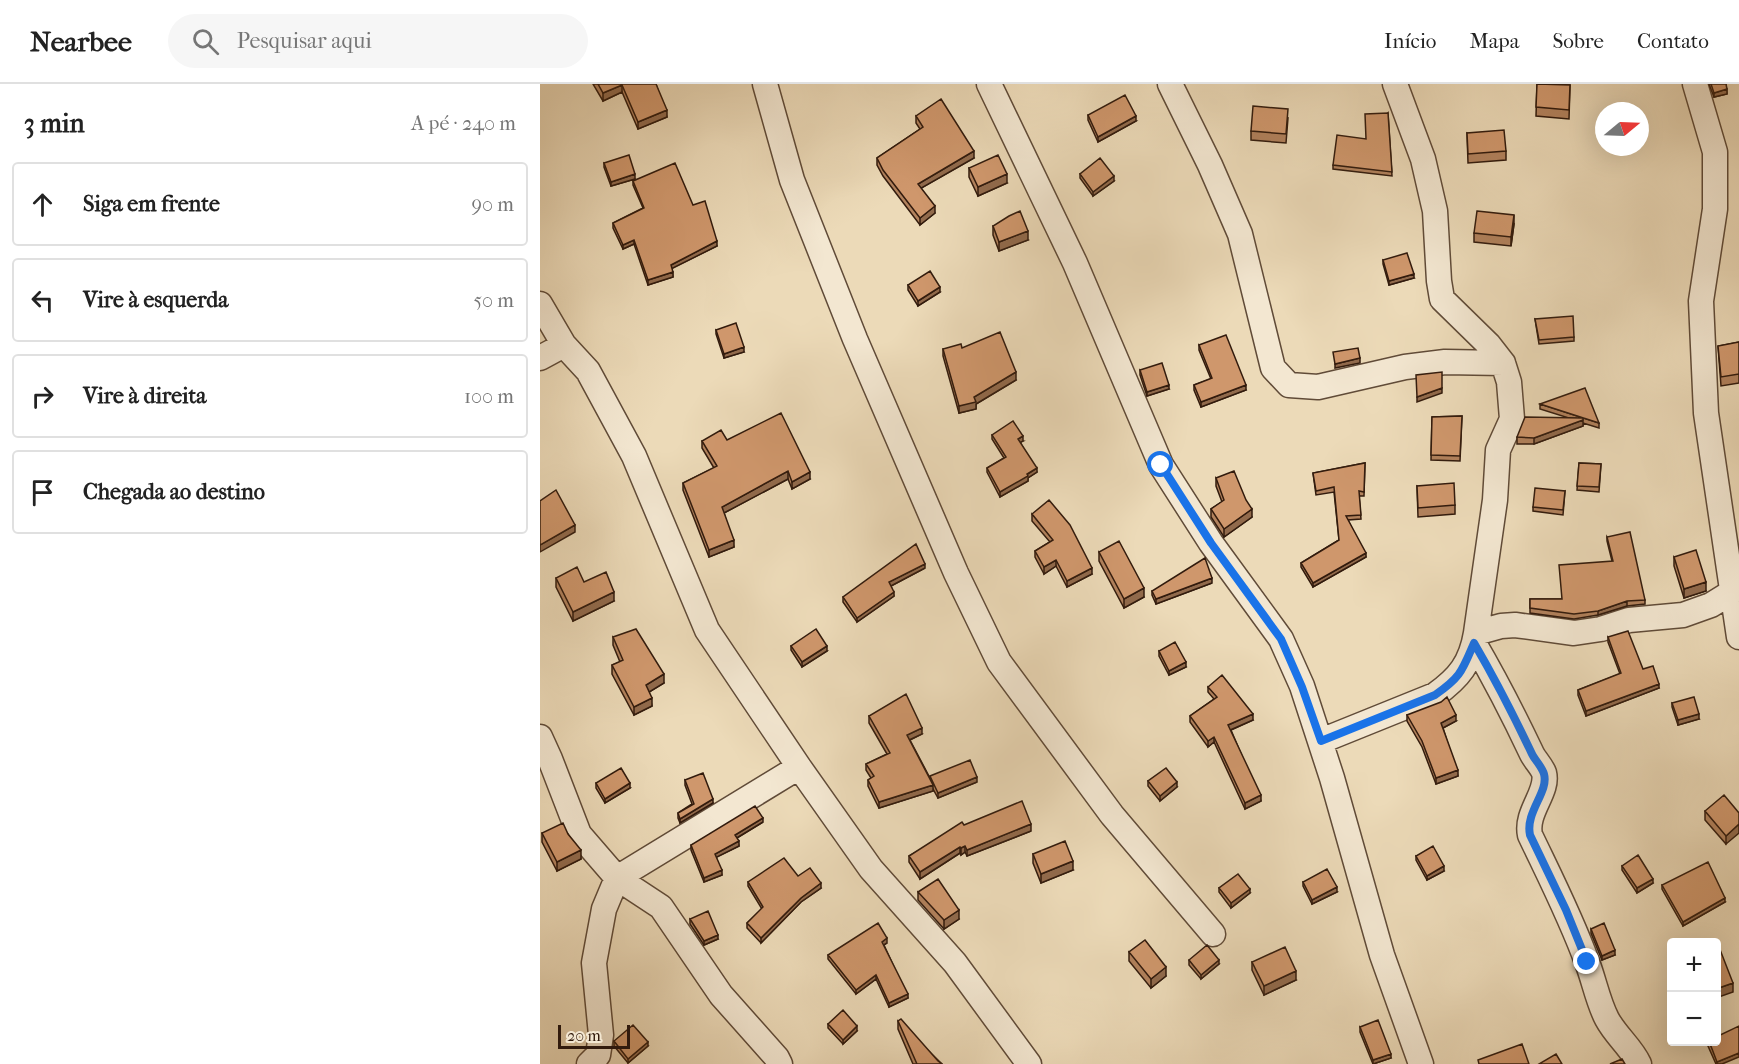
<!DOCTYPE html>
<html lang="pt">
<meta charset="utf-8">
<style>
body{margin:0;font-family:"IM FELL French Canon",serif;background:#f6f6f6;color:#222}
.controls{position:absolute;right:18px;bottom:18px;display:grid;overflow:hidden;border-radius:6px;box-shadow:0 6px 24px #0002}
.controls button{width:54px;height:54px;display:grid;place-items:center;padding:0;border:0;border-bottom:2px solid #e0e0e0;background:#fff;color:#222;font:30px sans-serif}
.compass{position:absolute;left:1055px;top:18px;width:54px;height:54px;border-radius:50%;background:#fff;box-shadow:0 6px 24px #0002;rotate:71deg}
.scale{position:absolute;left:18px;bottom:15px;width:72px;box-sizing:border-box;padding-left:6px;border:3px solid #321b0d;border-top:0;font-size:16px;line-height:21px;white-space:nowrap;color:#321b0d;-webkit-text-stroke:4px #f3e7d1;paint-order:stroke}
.stop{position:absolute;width:18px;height:18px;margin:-14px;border:4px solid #1a73e8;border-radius:50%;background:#fff}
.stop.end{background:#1a73e8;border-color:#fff;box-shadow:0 2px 6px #0008}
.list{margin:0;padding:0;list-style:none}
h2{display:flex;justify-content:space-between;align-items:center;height:78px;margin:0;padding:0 24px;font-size:26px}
h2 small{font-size:20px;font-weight:400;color:#767676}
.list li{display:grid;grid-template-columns:39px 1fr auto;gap:18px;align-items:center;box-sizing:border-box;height:84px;margin:0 12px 12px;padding:0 12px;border:2px solid #e0e0e0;border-radius:6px}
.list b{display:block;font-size:22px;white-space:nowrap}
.list em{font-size:20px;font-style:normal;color:#767676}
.icon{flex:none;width:33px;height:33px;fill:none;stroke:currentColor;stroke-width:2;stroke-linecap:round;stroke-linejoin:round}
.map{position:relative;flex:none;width:1199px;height:980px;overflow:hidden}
header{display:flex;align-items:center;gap:36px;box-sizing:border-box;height:84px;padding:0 30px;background:#fff;border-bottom:2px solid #e0e0e0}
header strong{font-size:28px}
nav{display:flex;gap:33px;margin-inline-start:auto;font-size:21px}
.search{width:420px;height:54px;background:#f6f6f6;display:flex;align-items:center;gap:15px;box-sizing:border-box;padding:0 21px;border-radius:33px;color:#767676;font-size:22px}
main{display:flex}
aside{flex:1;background:#fff}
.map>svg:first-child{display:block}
</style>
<header>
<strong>Nearbee</strong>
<div class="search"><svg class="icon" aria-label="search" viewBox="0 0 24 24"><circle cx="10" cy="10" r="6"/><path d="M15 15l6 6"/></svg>Pesquisar aqui</div>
<nav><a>Início</a><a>Mapa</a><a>Sobre</a><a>Contato</a></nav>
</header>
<main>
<aside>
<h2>3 min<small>A pé · 240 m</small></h2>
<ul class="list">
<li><svg class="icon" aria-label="ahead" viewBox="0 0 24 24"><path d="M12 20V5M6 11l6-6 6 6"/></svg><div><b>Siga em frente</b></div><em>90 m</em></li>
<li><svg class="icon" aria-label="left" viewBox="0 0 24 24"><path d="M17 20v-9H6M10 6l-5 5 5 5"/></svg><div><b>Vire à esquerda</b></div><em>50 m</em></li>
<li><svg class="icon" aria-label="right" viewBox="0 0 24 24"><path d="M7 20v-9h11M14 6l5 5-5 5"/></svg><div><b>Vire à direita</b></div><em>100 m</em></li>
<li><svg class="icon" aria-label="arrive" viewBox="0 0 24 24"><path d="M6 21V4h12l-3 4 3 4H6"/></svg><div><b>Chegada ao destino</b></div></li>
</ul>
</aside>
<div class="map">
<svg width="1199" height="980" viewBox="0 0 1199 980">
<rect width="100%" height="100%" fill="#ecdab8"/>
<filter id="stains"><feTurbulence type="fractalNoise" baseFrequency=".00333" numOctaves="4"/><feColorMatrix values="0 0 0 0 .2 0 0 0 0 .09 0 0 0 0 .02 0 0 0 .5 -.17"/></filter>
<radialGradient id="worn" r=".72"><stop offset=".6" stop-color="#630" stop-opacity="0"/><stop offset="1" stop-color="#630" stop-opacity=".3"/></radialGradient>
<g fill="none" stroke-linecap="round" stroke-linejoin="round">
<defs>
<path id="minor" d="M225,0L252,96L315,255L416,489L459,578L572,731L673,850
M449,0L535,179L621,381L671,459L741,555L762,602L792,694L842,871L881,980
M630,0L670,81L700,150L733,284L749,301L778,303L865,283L905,278L963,279
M1155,0L1175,68V125L1161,217L1166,329L1199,553
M0,220L24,261L48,287L94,372L167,546L259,683L331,785L415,879L489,980
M0,274L24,261
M936,549L961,542L975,541L1034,549L1061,545L1089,536L1143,531L1171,521L1192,508
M934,559C955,595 974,632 992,670C995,676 1002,683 1004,689C1009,708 985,728 990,751C1010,793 1031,834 1047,878C1054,896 1058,918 1067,935C1076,952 1091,963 1099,980
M0,653L10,675L39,750L77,794L121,823L181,911L237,974L240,980
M781,657L895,611C919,594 931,579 936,549L955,416L958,366L972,335L969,298L963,279L949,261L902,215L899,197L895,127L883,75L855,0
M49,980L58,971L61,951L54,879L64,825L77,794L259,683"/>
</defs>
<use href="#minor" stroke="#604b38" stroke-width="27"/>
<use href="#minor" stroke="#f3e7d1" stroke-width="24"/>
</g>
<path fill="#b2825d" stroke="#321b0d" stroke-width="1.5" d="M53,0H116L127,33L98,45L82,8L63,17Z
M997,0L1030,1L1029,35L996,32Z
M1169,0H1186L1187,10L1174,13Z
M848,29L852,92L793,85V81L826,55Z
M548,31L596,37L558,58L548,36Z
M376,32L434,74L381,104L395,129L380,141L343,92L337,81V74L380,45L376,39Z
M748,34L746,59L711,56V47Z
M927,49L966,67V76L928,79Z
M64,79L95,95L71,102L64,83Z
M429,84L467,99L438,112L429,93Z
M540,90L574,97L553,112L540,94Z
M93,97L153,121L177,162L132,184L133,193L108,201L94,160L83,165L73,144V139L103,124L93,101Z
M974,140L971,162L934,158V149Z
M453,142L488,156L459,167L453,151Z
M843,176L874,194L849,201L843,180Z
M368,201L400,208L378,222L368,206Z
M995,235L1034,253V257L999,260Z
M176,246L204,268L184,274L176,250Z
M1199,258V299L1181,302L1178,262Z
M659,261L706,306L661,323L654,306V301L671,295L659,266Z
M422,264L476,296L436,320V325L419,329L403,272V265Z
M600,286L629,305L607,312L600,291Z
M1000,320L1059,339V344L1043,339V342L994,360H977V353L1029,334L1000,325Z
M922,332L920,377L891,376L892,333Z
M452,351L483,357L480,358L497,388L488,394V397L460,413L447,388V384L464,374L452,355Z
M187,356L270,395L252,405L248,395L184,429L194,463L169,473L143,406V399L174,384L162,364V357Z
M825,379L824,412H819L821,435L808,436L826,473L773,503L761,483V479L799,456L794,408L776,411L773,389Z
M1039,379L1061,380L1059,408L1037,406Z
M676,394L712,433L684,453L671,433V425L682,418L676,402Z
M877,402L915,421V430L878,433Z
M1025,407L1023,431L993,427V423Z
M492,430L552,490L527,503L516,482L504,490L495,473V467L510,458L492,437Z
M1067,453L1105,516V520L1087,522L1058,531L1034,535L990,529V515H1021L1072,477L1067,457Z
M559,468L604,513L584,524L559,477Z
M1134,473L1166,507L1144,514L1134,482Z
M385,484L351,502L354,512L317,538L303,518V513Z
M16,494L44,498L74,517L33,537L16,503Z
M672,499L616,520L612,511V507Z
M73,553L124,599L109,608L112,622L94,631L72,590V581L80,578L73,561Z
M1068,553L1119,604L1046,632L1038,611V606L1080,590L1068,558Z
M251,562L287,567L262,583L251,566Z
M619,567L646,583L629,591L619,572Z
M668,603L713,636L691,646L721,717L705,725L674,658L668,663L650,638V632L674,615L668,608Z
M1132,619L1159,635L1138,641L1132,623Z
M867,631L916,637L903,644L918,692L896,700L882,663L867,637Z
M329,632L382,650L370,656L390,694L437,698L398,714L393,705V707L339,724L328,702V696L331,694L326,686V680L347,670L329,639Z
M145,696L173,719L140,739L138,734V729L152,720L145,701Z
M608,697L637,703L620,717L608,702Z
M56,699L90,704L65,719L56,704Z
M1165,727L1199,729L1186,760L1165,736Z
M223,738L197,754L199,762L176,773L182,791L164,798L151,766V761Z
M424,741L491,747L427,772L425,768L421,771L420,769L380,795L369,778V772Z
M2,749L28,750L41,775L17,787L2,758Z
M493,770L533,786L501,799L493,779Z
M876,772L904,787L887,796L876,776Z
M1082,782L1113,799L1097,809L1082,786Z
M258,792L281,804L261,818L221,859L207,844V839L222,825L208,802V798Z
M763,798L797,808L772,820L763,802Z
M1122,801L1185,818L1143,842L1122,805Z
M679,804L710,809L691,824L679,808Z
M378,808L419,835L404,845L378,816Z
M150,835L178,855L164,861L150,840Z
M1051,845L1075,871L1062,876L1051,849Z
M347,859L344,861L368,914L349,923L336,895L316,910L288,875V871Z
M589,868L626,892L611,904L589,877Z
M649,876L679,880L661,895L649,881Z
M712,878L756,896L724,911L712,886Z
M358,937L402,980H373L358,945Z
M288,940L317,947L303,960L288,944Z
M820,943L851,974L833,980L820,948Z
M74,957L108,962L88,979L74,962Z
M1168,957L1182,980H1176L1168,962Z"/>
<path fill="#916a4c" stroke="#321b0d" stroke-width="1.5" d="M82,1V8L63,17V9Z
M1187,5V10L1174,13V9Z
M127,26V33L98,45V38Z
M596,32V37L558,58V53Z
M434,67V74L378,106V100Z
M95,90V95L71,102V98Z
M467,90V99L438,112V103Z
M574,92V97L553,112V108Z
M395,122V129L380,141V134Z
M974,131V140L971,162V153Z
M488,147V156L459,167V158Z
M94,156V160L83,165V161Z
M177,157V162L131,185V181Z
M133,188V193L108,201V196Z
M874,190V194L849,201V197Z
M400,203V208L378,222V217Z
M204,263V268L184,274V270Z
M820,274V279L795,284V280Z
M476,288V296L436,320V325L419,329V322Z
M629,301V305L607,312V308Z
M706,301V306L661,323V318Z
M902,304V309L877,318V313Z
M1043,336V342L994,360V354Z
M483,352V357L478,360V355Z
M497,384V388L488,394V397L460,413V408Z
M248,387V395L182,430V423Z
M270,388V395L252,405V398Z
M712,425V433L684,453V445Z
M35,441V448L0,468V461Z
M194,456V463L169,473V466Z
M826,469V473L773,503V499Z
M516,476V482L504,490V483Z
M385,480V484L349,503V498Z
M552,484V490L527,503V497Z
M672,494V499L616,520V515Z
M1166,498V507L1144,514V505Z
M604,504V513L584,524V515Z
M74,508V517L33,537V528Z
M354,508V512L317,538V534Z
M1087,517V522L1058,531V527Z
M287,562V567L262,583V578Z
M646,578V583L629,591V587Z
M124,590V599L106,610V601Z
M1119,600V604L1046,632V627Z
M112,614V622L94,631V623Z
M713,630V636L688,647V641Z
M1159,630V635L1138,641V636Z
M916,631V637L901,645V639Z
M382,644V650L367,657V651Z
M674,653V658L668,663V657Z
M918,686V692L896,700V694Z
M437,693V698L398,714V709Z
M637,698V703L620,717V712Z
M90,699V704L65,719V715Z
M393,701V707L339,724V718Z
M721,711V717L705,725V719Z
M173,715V719L140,739V735Z
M223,734V738L195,755V751Z
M491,740V747L427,772V766Z
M1199,740V749L1186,760V752Z
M199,757V762L175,774V770Z
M425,762V768L421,771V764Z
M420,763V769L380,795V788Z
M41,766V775L17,787V778Z
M533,777V786L501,799V790Z
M904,782V787L887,796V792Z
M182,786V791L164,798V794Z
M1113,795V799L1097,809V804Z
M281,799V804L261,818L221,859V854L261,814Z
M797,803V808L772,820V816Z
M710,805V809L691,824V819Z
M1185,814V818L1143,842V838Z
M419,826V835L404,845V836Z
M178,851V855L164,861V857Z
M347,854V859L342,862V858Z
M1075,866V871L1062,876V872Z
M679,876V880L661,895V891Z
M626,883V892L611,904V895Z
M756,887V896L724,911V902Z
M336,891V895L316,910V906Z
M1193,899V908L1176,914V905Z
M368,910V914L349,923V919Z
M317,942V947L303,960V956Z
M108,958V962L88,979V975Z
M1199,969V973L1182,980H1177V978Z
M851,970V974L833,980V976Z"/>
<path fill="#cf976c" stroke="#321b0d" stroke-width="1.5" d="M58,0H116L127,26L98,38L82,1L63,9Z
M997,0L1030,1L1029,26L996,23Z
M1171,0H1186L1187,5L1174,9Z
M585,11L596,32L558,53L548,31Z
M401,15L434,67L378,100L395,122L380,134L343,86L337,74L383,43L376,32Z
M713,22L748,25L746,50L711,47Z
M848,29L852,88L793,81L797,51L826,55L825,30Z
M964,46L966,67L928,70L927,49Z
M89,71L95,90L71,98L64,79Z
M458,71L467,90L438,103L429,84Z
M560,74L574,92L553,108L540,90Z
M135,79L153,121L165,117L177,157L131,181L133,188L108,196L94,156L83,161L73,139L104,124L93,97Z
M480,127L488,147L459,158L453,142L469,132Z
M937,127L974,131L971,153L934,149Z
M867,169L874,190L849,197L843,176Z
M390,187L400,203L378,217L368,201Z
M1033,232L1034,253L999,256L995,235Z
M196,239L204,263L184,270L176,246Z
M460,248L476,288L434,313L436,318L419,322L403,265L421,260L422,264Z
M686,251L706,301L661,318L654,301L672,294L659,261Z
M1199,258V290L1181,293L1178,262Z
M818,264L820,274L795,280L793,268Z
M622,279L629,301L607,308L600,286Z
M902,288V304L877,313L876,291Z
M1045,304L1059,339L1000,320Z
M241,329L270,388L252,398L248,387L182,423L194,456L169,466L143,399L177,382L162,357L181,346L187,356Z
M922,332L920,372L891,371L892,333Z
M985,333L1043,334V336L994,354L977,353Z
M473,337L483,352L478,355L497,384L487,390L488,392L460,408L447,384L466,373L452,351Z
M825,379L824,408L819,407L821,431L806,432L826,469L773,499L761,479L799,456L794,403L776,407L773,389Z
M1039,379L1061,380L1059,403L1037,402Z
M694,387L706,416L712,425L684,445L671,425L684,416L676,394Z
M914,399L915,421L878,424L877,402Z
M995,404L1025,407L1023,426L993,423Z
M16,406L35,441L0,461V417Z
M509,416L530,441L552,484L527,497L516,476L504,483L495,467L513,456L492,430Z
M1090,448L1105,516L1087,517L1058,527L1034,530L990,524V515H1022L1019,481L1073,477L1067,453Z
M579,457L604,504L584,515L559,468Z
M376,460L385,480L349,498L354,508L317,534L303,513Z
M1156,466L1166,498L1144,505L1134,473Z
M665,474L672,494L616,515L612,507Z
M37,483L44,498L66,488L74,508L33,528L16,494Z
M96,545L124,590L106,601L112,614L94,623L72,581L83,576L73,553Z
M276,545L287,562L262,578L251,562Z
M1088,547L1103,585L1113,582L1119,600L1046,627L1038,606L1081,589L1068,553Z
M635,558L646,578L629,587L619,567Z
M682,591L713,630L688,641L721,711L705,719L674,653L668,657L650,632L677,613L668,603Z
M366,610L382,644L367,651L393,701L339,718L328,696L334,692L326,680L350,669L329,632Z
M907,613L916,631L901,639L918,686L896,694L882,657L867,631L901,618Z
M1154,613L1159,630L1138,636L1132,619Z
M430,676L437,693L398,709L390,692Z
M81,684L90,699L65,715L56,699Z
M626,684L637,698L620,712L608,697Z
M163,689L173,715L140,735L138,729L154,720L145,696Z
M1184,711L1199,729V740L1186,752L1165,727Z
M482,717L491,740L427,766L425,762L421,764L420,763L380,788L369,772L422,738L424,741Z
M215,722L223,734L195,751L199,757L175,770L182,786L164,794L151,761Z
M23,739L28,750L41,766L17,778L2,749Z
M525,757L533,777L501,790L493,770Z
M893,762L904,782L887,792L876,772Z
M1098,771L1113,795L1097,804L1082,782Z
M244,774L258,792L270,784L281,799L261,814L221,854L207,839L223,823L208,798Z
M1168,778L1185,814L1143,838L1122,801Z
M787,785L797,803L772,816L763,798Z
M698,790L710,805L691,819L679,804Z
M398,795L419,826L404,836L378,808Z
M168,827L178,851L164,857L150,835Z
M338,839L347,854L342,858L368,910L349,919L336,891L316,906L288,871Z
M1064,839L1075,866L1062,872L1051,845Z
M605,856L626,883L611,895L589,868Z
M667,861L679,876L661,891L649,876Z
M745,863L756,887L724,902L712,878Z
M1179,863L1193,899L1176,905V864Z
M303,926L317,942L303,956L288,940Z
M361,935L398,977L402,980H377L358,937Z
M838,936L851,970L833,976L820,943Z
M93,941L108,958L88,975L74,957Z
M1199,942V969L1177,978L1169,957H1176V953Z
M982,960L989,980H939L938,976Z
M1016,970L1022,980H999Z
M1082,975L1085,980H1070Z"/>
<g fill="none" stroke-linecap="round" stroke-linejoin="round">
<path stroke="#1a73e8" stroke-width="8" d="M621,381L671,459L741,555L762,603L781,657L895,611C921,593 922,587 934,559C955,595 974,632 992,670C995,676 1002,683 1004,690C1009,708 985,728 990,751L1026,826L1047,878"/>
</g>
<rect width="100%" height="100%" filter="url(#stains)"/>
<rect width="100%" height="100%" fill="url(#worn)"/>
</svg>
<div class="controls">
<button>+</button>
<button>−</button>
</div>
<svg class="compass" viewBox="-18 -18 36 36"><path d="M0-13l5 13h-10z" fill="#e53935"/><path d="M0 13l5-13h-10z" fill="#767676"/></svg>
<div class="scale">20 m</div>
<div class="stop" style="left:621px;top:381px"></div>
<div class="stop end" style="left:1047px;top:878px"></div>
</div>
</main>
